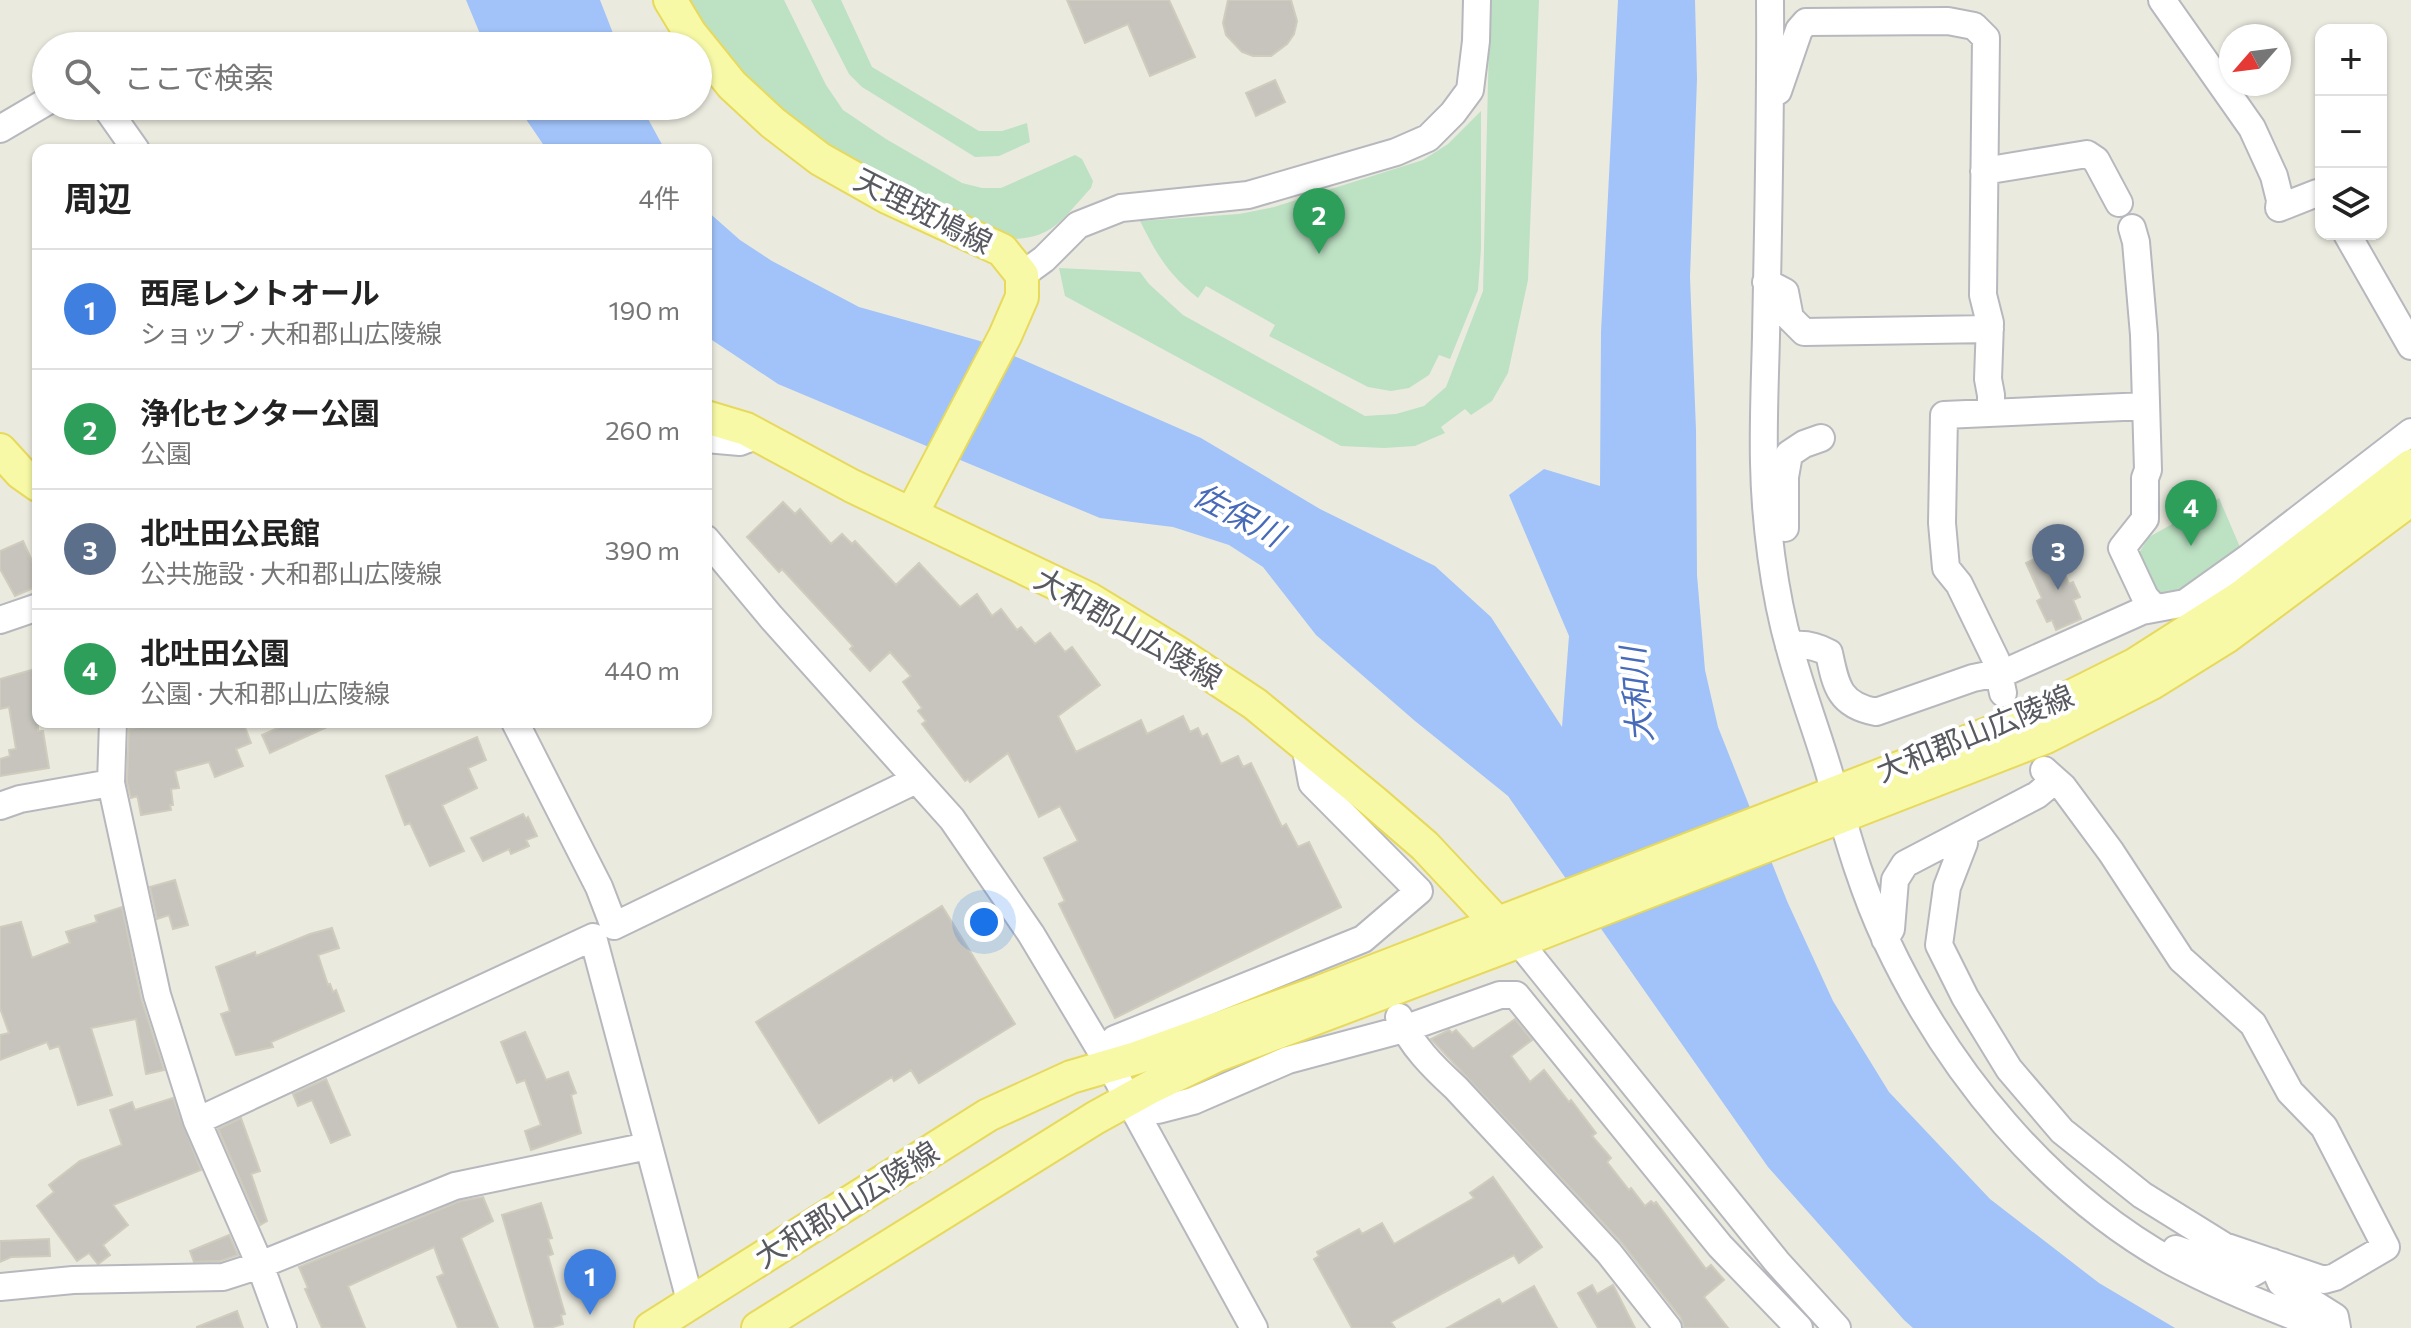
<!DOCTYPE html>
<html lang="ja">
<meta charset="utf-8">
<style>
body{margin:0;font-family:Commissioner,"Noto Sans JP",sans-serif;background:#f2f2f2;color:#222}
.controls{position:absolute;right:24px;top:24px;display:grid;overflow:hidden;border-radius:16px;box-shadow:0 2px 6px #0004}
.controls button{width:72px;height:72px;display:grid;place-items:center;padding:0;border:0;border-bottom:2px solid #e0e0e0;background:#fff;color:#222;font:40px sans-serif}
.compass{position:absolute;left:2219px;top:24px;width:72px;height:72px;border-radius:50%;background:#fff;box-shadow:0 2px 6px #0004;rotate:242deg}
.you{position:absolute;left:984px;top:922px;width:28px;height:28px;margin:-20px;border:6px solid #fff;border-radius:50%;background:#1a73e8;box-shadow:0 0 0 12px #1a73e833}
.badge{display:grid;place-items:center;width:52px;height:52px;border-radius:50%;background:#dc5f34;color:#fff;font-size:26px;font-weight:700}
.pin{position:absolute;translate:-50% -66px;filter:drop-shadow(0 2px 4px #0008)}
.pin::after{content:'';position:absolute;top:42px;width:28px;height:24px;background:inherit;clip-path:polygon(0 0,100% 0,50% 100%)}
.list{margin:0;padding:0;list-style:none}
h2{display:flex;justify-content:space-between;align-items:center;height:104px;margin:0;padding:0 32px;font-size:34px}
h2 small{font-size:26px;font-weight:400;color:#767676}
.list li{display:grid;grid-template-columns:52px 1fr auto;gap:24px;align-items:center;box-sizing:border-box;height:120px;padding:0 32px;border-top:2px solid #e0e0e0}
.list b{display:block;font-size:30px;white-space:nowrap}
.list p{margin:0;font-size:26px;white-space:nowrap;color:#767676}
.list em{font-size:26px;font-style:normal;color:#767676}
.icon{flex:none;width:44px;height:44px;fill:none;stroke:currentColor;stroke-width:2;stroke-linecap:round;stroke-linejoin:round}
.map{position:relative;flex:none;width:2411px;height:1328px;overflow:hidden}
.search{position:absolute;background:#fff;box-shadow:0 2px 6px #0004;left:32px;top:32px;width:680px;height:88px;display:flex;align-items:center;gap:20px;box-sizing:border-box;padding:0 28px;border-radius:44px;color:#767676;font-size:30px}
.panel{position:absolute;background:#fff;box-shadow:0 2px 6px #0004;left:32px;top:144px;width:680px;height:584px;border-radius:16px}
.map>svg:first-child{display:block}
</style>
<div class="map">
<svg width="2411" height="1328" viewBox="0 0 2411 1328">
<rect width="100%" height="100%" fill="#ebeadf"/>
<path fill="#bde1c3" d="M681,0H784L826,85L843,110L886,139L962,183L982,188H1001L1075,155L1082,159L1093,181L1091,188C1062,219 1053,240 1007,239L837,156L746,83Z
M811,0H841L872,67L979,131H1002L1027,123L1030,142L999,156L975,157L862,87L849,74Z
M1490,0H1539L1528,280L1508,373L1492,401L1471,415L1465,409L1441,427L1445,433L1415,446L1384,448L1341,446L1065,296L1059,268L1140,272L1149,284L1183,315L1365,416L1396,414L1424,406L1446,387L1483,291Z
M1481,111V249L1478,290L1450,359L1439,355L1429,375L1409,388L1391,391L1368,387L1269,336L1275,325L1206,286L1198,298C1168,274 1157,255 1140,221L1239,214L1274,207L1423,160L1448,144Z
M2219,498L2243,554L2186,595H2151L2135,559L2149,537Z"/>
<path fill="#a1c3f9" d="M466,0H600L618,46H485Z
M1618,0H1695L1697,79L1690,277L1696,430L1697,575L1705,670L1718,727L1787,901L1833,1001L1889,1092L1990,1199L2099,1283L2175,1328H1913L1904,1320L1768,1167L1508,796L1415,721L1316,635L1263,567L1229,545L1173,527L1100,518L847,413L778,384L706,336V210L740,240L772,261L859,307L980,341L1201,438L1320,509L1435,566L1491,617L1562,727L1569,636L1509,495L1544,469L1600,486L1601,332Z
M517,106H641L665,150H547Z"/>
<path fill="#c6c4bd" stroke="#cfccbe" stroke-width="2" d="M1067,0H1169L1195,57L1150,76L1128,24L1085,43Z
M1228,0H1291L1297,21L1294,34L1287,44L1271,56H1253L1242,52L1226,35L1223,23Z
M1275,80L1285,102L1256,116L1246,93Z
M783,502L795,514L800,509L831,544L842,534L852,544L855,541L896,585L919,563L960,607L977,594L992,616L1001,609L1017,630L1021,627L1035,644L1050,633L1065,652L1072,647L1100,685L1058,716L1076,752L1141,720L1147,734L1183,716L1190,732L1198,728L1202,737L1207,734L1221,764L1238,756L1243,767L1251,763L1282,827L1286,824L1298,847L1309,842L1341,907L1115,1018L1059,904L1065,901L1044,858L1078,841L1060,806L1039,817L1008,753L970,782L968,779L965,781L922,724L926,721L918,711L922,708L903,682L911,676L890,652L870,671L850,649L853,646L782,569L779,572L747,537Z
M23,541L38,574V586L15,596L0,569V551Z
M2054,550L2069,584L2073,582L2080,597L2073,600L2081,619L2056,630L2052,620L2047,622L2037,601L2042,598L2026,563Z
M38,668V731H43L49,768L0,776V759L10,756L9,750L16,749L9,707L0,709V679Z
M156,722H243L251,743L236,749L243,766L215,777L209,762L175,771L179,788L171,789L173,805H170L171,810L141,815L138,799L137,796L131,798L127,782L129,729L156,724Z
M291,722H338L270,753L262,735Z
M477,737L486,760L468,768L477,788L442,805L464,851L430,866L410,823L405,825L386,776Z
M523,814L526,819L528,817L537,836L526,840L529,846L511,854L509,849L483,861L471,838Z
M175,880L188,925L173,929L169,915L157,919L150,887Z
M942,906L1015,1024L919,1083L911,1070L894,1081L892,1077L819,1123L756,1022Z
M122,907L141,998L164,1070L146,1074L136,1019L91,1028L112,1095L78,1105L59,1046L50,1049L47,1042L0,1060V1035L9,1033L0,1008V927L21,922L32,958L70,943L66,932L97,922L95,916Z
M332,928L339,948L318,955L328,985L330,984L333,992L336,990L344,1011L271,1042L273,1047L236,1055L221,1014L230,1011L216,967L255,952L256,956L310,934Z
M1515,1019L1532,1040L1511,1056L1530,1082L1544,1070L1569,1102L1571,1100L1596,1133L1592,1136L1611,1158L1607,1162L1629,1190L1631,1188L1645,1206L1651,1201L1654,1204L1656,1202L1706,1269L1711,1265L1724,1280L1704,1297L1728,1328H1684L1681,1318L1621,1242L1431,1039L1449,1030L1452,1033L1456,1030L1473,1049Z
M525,1032L546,1080L568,1072L576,1093L571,1095L581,1133L531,1150L525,1131L541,1125L525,1080L517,1083L501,1042Z
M326,1079L350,1135L331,1143L312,1100L298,1106L293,1094Z
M173,1098L201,1170L113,1205L128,1225L103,1245L110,1255L98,1264L89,1253L77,1261L37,1206L54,1192L49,1185L80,1161L122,1145L110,1110L132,1102L135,1110Z
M241,1118L260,1171L251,1174L267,1221L260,1225L218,1129Z
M1493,1177L1542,1247L1519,1263L1514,1255L1443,1293L1391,1322L1395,1328H1352L1314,1259L1319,1256L1317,1252L1359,1229L1362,1234L1382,1223L1394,1244L1474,1198L1470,1193Z
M483,1197L493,1221L461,1238L498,1328H458L437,1277L444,1274L434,1247L348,1286L365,1328H322L305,1289L308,1288L299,1267L460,1201Z
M541,1203L552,1238L548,1239L553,1254L548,1256L565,1314L561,1315L563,1324L550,1328H535L502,1215Z
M229,1235L238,1255L220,1261L194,1262L190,1251Z
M49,1239L50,1256L11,1257L0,1262V1241Z
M1592,1285L1597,1294L1613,1285L1635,1328H1598L1578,1293Z
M1534,1286L1557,1328H1447L1499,1299L1502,1304Z
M237,1311L243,1328H197V1327Z"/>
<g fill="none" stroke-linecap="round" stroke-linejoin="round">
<defs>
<path id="minor" d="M1770,0C1771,113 1768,225 1766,337C1765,379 1763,421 1764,463C1765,520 1774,594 1790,649C1801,690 1816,729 1828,769C1845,827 1860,885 1886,940C1947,1070 2046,1192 2174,1263C2223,1289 2273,1309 2325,1328
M2162,0L2252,128L2274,176L2280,200L2279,208L2317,193L2321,195
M1778,91L1799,30L1806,22L1948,21L1974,26L1986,38L1983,295L1990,323L1988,379L1991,395V412
M105,106L136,150
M0,129L46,102
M1984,171L2087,154L2096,160L2119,203
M2132,228L2136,242L2144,335L2148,470L2145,478V519L2122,548L2145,597L2155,608
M2347,234L2411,346
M1022,275L1044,259L1078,225L1121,208L1248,195L1396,152L1428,138L1453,113L1470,90L1476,41L1477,0
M1766,282L1785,292L1790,318L1804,332L1990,329
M706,439L740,442L758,435
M1785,528V477L1789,454L1804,444L1821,438
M706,539L771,617L952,819L1031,934L1110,1066L1254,1328
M0,620L38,607
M1789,646C1803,643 1816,646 1829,653C1836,686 1839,705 1876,712L1973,678L2008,671L2142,611L2185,603L2248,558L2411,432
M2003,693L1996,660L1959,584L1946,568L1942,523L1944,415L2146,406
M113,722L111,783L157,995L197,1121L260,1265L283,1328
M515,722L599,887L614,926L916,780
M0,806L20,799L111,783
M1965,833L1964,843L1947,887L1939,945L1965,997L2009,1069L2062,1131L2142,1195L2224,1246L2324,1280L2335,1277L2386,1247L2324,1127L2290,1092L2253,1024L2181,959L2111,852L2063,787L2044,770
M1885,939L1891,929L1895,880L1905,864L2037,795L2054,781
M1518,941L1777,1262L1837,1328
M1399,1017C1411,1045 1433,1067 1456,1088L1609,1253L1668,1328
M1110,1066L1115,1039L1363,939L1419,891L1312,783L1305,745
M1129,1100L1158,1110L1193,1101L1288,1060L1404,1029L1500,995H1516L1720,1246L1799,1328
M197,1121L593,937L691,1304
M2176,1249L2251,1274L2272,1262L2281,1283L2335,1317L2337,1328
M0,1287L73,1280L223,1277L260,1265L455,1186L648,1146"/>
<path id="major" d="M670,0L690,33L732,85L773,123L820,159L889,198L1002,250L1022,275V297L1005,336L912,513
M706,417L746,429L852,486L1089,599L1181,655L1255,704L1374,802L1425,846L1497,923L1512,936
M0,450L21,473L38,485
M651,1328L988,1115L1071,1077L1136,1058L1320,992L2026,719L2136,664L2241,597L2411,466
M758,1328L1095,1118L1151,1087L1215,1056L1541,933L2046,737L2152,683L2226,637L2411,499"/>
</defs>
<use href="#minor" stroke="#b7b8be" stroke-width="30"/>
<use href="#major" stroke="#e7d95c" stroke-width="36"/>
<use href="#minor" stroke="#fff" stroke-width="26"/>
<use href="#major" stroke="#f7f9a6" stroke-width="32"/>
</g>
<g text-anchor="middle" stroke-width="8" stroke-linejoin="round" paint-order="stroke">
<g font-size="30" fill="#585a60" stroke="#fff">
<text transform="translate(923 212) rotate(27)" y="10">天理斑鳩線</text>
<text transform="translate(1128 629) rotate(30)" y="10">大和郡山広陵線</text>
<text transform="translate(1975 734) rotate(-22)" y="10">大和郡山広陵線</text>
<text transform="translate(847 1205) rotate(-32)" y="10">大和郡山広陵線</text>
</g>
<g font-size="32" font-style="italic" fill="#476ab9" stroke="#fff">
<text transform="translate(1238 515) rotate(28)" y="11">佐保川</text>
<text transform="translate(1637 695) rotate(-95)" y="11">大和川</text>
</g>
</g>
</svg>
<div class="controls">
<button>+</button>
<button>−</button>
<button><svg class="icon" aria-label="layers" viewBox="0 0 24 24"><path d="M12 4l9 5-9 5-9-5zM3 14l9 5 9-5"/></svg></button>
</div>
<svg class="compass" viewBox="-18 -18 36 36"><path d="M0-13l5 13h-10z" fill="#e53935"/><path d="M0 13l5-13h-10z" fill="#767676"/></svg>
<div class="you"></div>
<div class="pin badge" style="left:590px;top:1315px;background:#3f7fe0">1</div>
<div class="pin badge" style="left:1319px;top:254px;background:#2e9e5b">2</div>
<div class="pin badge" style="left:2058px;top:590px;background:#5c6f8a">3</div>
<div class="pin badge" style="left:2191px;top:546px;background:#2e9e5b">4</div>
<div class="search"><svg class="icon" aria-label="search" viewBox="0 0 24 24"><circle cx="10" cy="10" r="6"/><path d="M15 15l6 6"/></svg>ここで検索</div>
<section class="panel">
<h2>周辺<small>4件</small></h2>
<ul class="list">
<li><span class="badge" style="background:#3f7fe0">1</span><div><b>西尾レントオール</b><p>ショップ · 大和郡山広陵線</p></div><em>190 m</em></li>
<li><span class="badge" style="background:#2e9e5b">2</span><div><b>浄化センター公園</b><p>公園</p></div><em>260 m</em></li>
<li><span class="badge" style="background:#5c6f8a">3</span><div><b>北吐田公民館</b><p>公共施設 · 大和郡山広陵線</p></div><em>390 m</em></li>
<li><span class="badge" style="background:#2e9e5b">4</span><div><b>北吐田公園</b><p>公園 · 大和郡山広陵線</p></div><em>440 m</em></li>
</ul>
</section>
</div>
